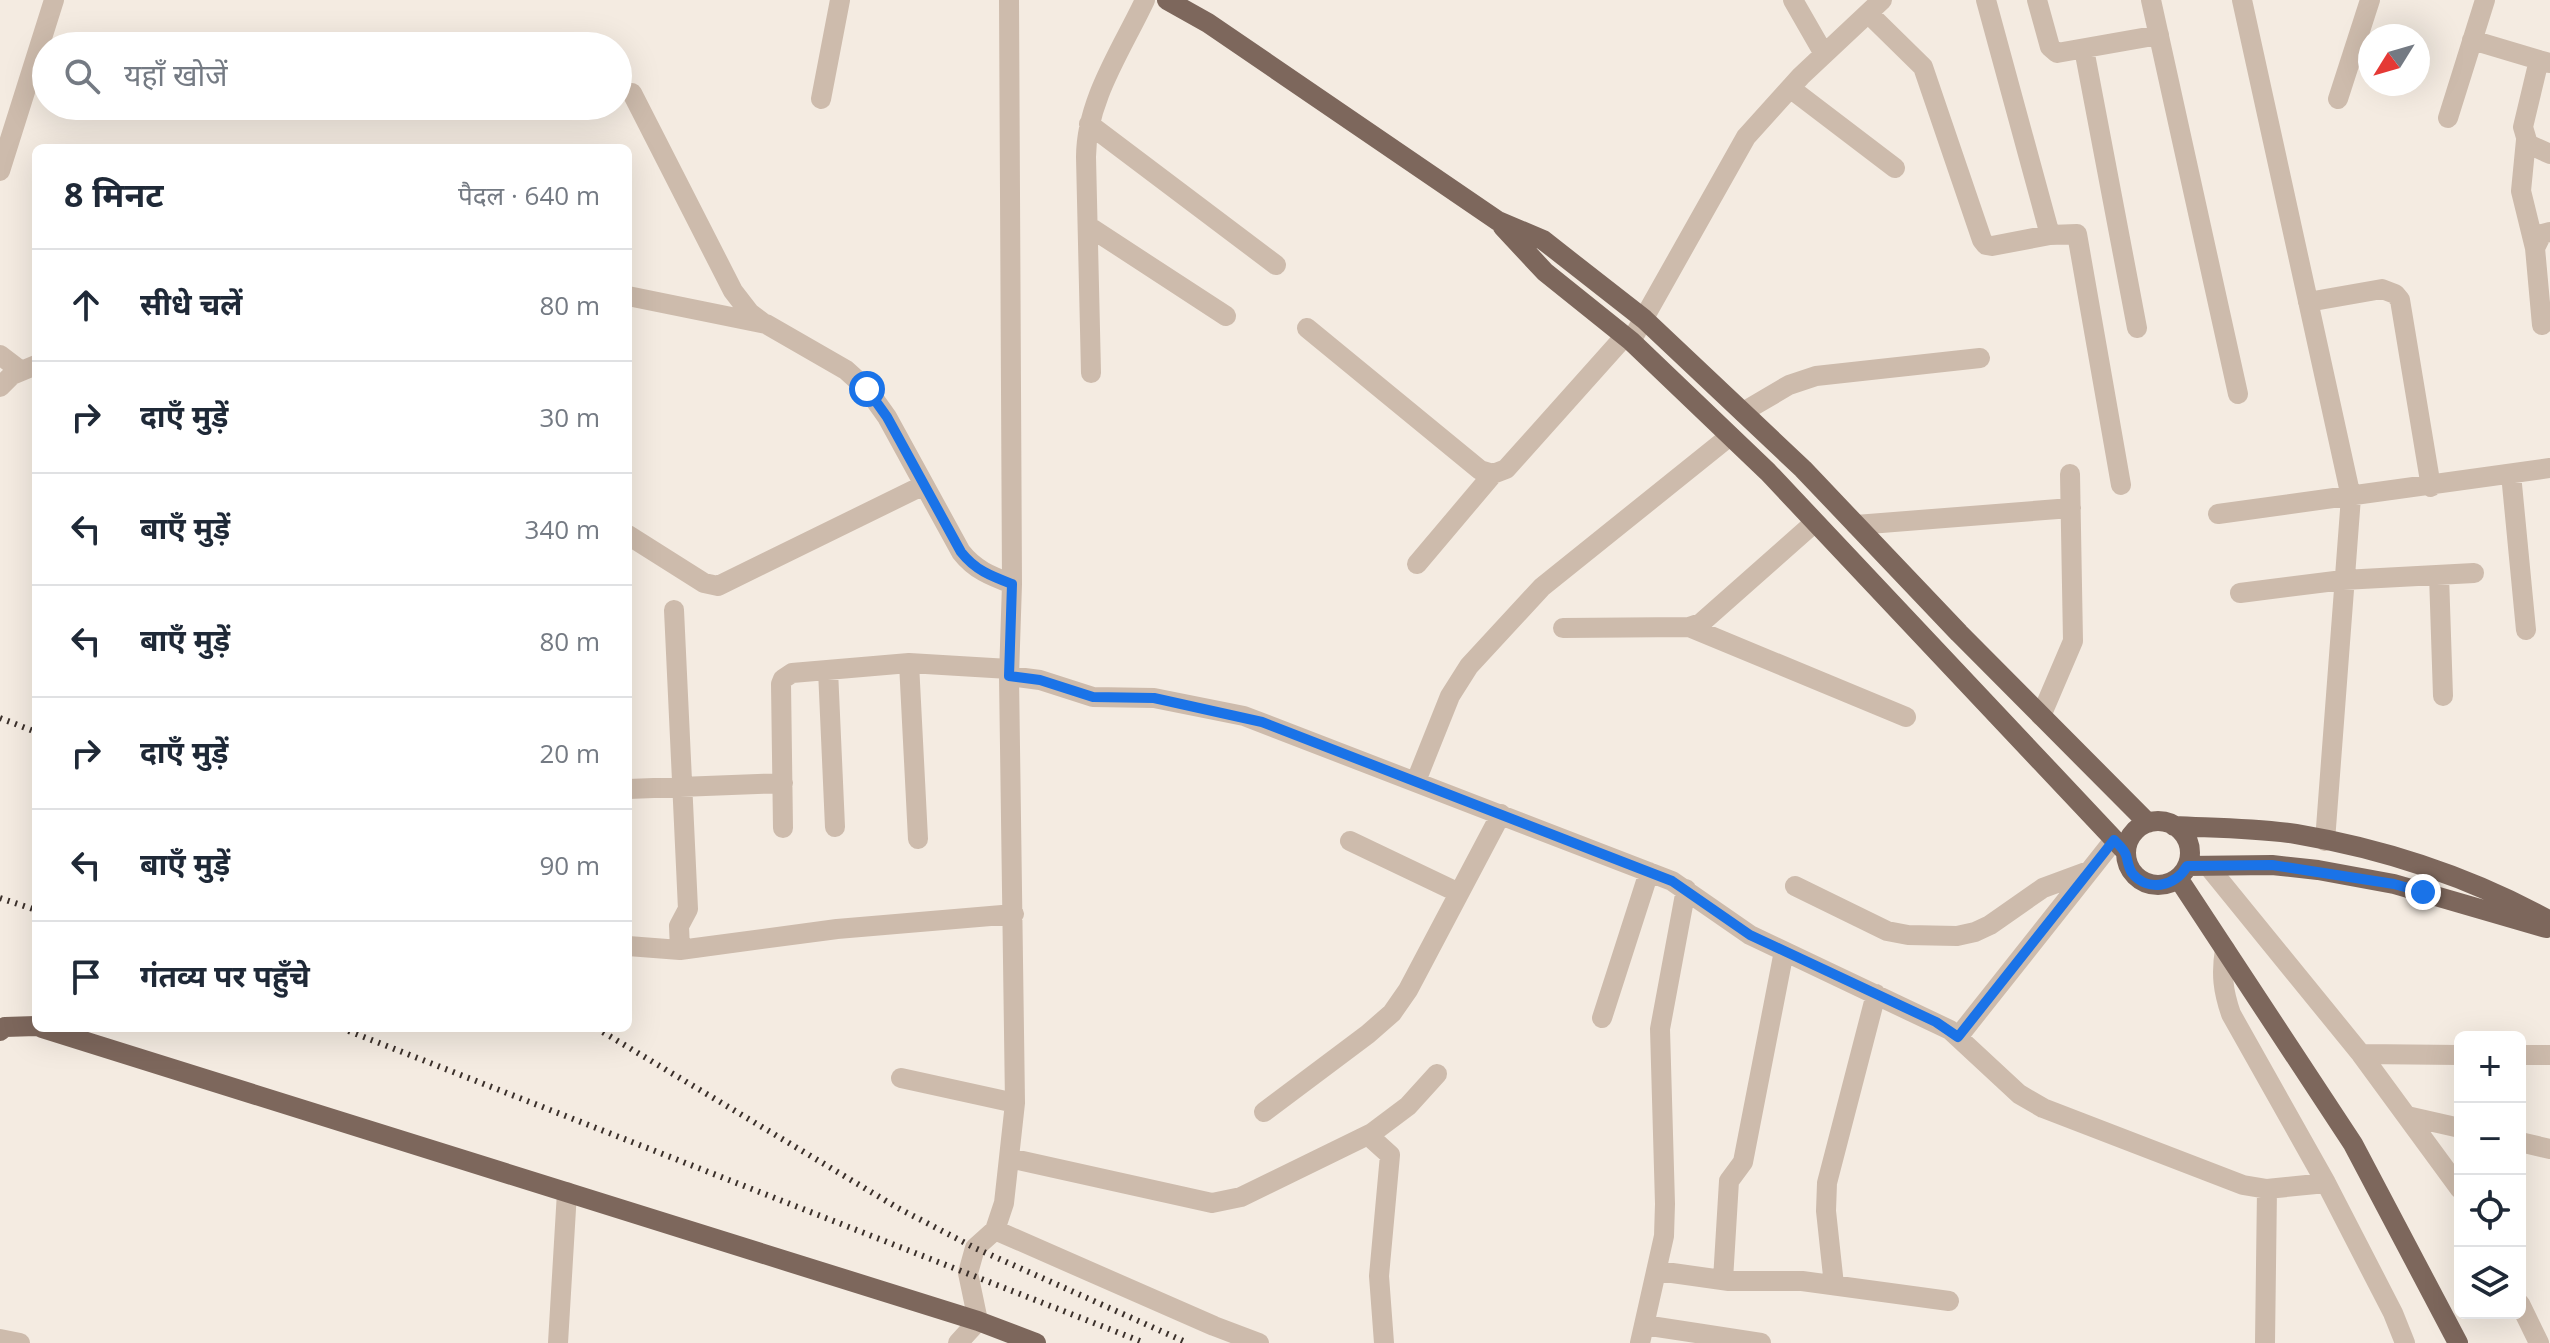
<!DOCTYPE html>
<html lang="hi">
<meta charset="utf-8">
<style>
body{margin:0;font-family:"Open Sans","Noto Sans Devanagari",sans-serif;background:#f6f6f7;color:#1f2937}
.controls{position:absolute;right:24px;bottom:24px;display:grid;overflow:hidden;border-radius:12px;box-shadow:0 8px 32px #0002}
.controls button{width:72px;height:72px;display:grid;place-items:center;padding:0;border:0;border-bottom:2px solid #e0e1e3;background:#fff;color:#1f2937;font:40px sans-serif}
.compass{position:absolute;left:2358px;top:24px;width:72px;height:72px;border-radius:50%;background:#fff;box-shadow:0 8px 32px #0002;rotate:233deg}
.stop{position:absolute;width:24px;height:24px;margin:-18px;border:6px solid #1a73e8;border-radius:50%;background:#fff}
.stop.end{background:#1a73e8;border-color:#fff;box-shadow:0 2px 8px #0008}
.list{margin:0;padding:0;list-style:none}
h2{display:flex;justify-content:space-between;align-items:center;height:104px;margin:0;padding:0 32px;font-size:34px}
h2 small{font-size:26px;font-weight:400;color:#747a83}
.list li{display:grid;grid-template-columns:52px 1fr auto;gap:24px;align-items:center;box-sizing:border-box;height:112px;padding:0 32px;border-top:2px solid #e0e1e3}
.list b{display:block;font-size:30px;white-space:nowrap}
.list em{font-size:26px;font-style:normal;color:#747a83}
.icon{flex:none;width:44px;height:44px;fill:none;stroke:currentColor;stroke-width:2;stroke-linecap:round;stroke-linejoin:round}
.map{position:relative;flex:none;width:2550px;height:1343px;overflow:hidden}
.search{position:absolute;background:#fff;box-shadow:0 8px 32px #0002;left:32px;top:32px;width:600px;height:88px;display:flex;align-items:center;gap:20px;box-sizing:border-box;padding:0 28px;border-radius:44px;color:#747a83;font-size:30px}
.panel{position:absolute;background:#fff;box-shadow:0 8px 32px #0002;left:32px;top:144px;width:600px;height:888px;border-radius:12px}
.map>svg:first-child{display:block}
</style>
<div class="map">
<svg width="2550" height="1343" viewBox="0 0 2550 1343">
<rect width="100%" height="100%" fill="#f4ebe1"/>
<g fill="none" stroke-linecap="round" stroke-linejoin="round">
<path stroke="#cdbbac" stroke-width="20" d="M1793,0L1824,54
M1986,0L2050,235
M2037,0L2050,47L2057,53L2159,35
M2151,0L2238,394
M2242,0L2351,497L2325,841
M1868,13L1923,67L1982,240L1986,245L1992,246L2050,235L2077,234L2121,485
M2472,40L2549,63
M2084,49L2137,328
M2539,60L2523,127L2528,144L2550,154
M1790,88L1895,168
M632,93L733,291L750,313L762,322
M821,99L840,0
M2338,99L2370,0
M2448,118L2485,0
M1089,124L1276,265
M2526,140L2521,191L2535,248
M0,171L54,0
M1088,226L1226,316
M628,296L766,324L846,370L867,389L887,417L961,552C975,570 991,576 1012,584
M2308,302L2382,289L2395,294L2400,300L2431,487
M2542,325L2535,248L2542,234L2550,232
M1307,328L1480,470L1493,474L1506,469L1625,336
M1635,334L1746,137L1801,76L1882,0
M0,355L21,371
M1091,373L1086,157C1086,101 1122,49 1145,0
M0,387L12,375L36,365
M1743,412L1789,385L1816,376L1980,358
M2511,474L2526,630
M2218,514L2550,468
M1856,525L2071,508
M628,535L704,583L718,586L924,485
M1417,564L1493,474
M2439,575L2443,696
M2240,593L2343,580L2474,573
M674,610L688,909L679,926L680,950
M1689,627L1906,717
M1563,628L1689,627L1701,623L1814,523
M909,663L918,839
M828,670L835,827
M1009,676L1040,680L1093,697L1154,698L1244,716L1672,881L1750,935L1950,1030L2019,1094L2043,1108L2243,1185L2267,1189L2326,1183
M2041,716L2073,641L2070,474
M1416,781L1450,696L1469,666L1542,587L1730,436
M628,789L783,783
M783,828L781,684L783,679L792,673L909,663L1009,669
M1350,841L1459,893
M2208,866L2361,1054L2460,1189
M1795,886L1887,931L1908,935L1957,936L1975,932L1990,925L2043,888L2089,871
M628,946L680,950L837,929L1014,914
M2225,949C2221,974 2223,991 2231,1014L2326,1183L2393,1313L2405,1343
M1602,1018L1649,872
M1958,1037L2114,840
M2361,1054L2460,1055
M2520,1055H2550
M901,1078L1015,1103
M1264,1112L1368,1034L1392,1013L1408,990L1501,814
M2407,1116L2460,1128
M1369,1136L1390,1155L1379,1276L1384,1343
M2520,1142L2550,1149
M1009,1158L1212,1203L1241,1197L1372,1133L1408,1106L1437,1074
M995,1230L1214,1326L1259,1343
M1658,1271L1729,1281H1802L1949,1301
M1723,1280L1729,1181L1743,1162L1784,951
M1834,1285L1826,1211L1827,1183L1876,994
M2520,1304L2539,1343
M1644,1325L1761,1343
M0,1339L20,1343
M558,1343L567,1192
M958,1343L978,1321L968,1273L975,1248L995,1230L1004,1203L1015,1103L1009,676L1012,584L1009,0
M1640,1343L1664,1236L1665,1204L1660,1029L1686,889
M2265,1343L2267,1189"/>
<path stroke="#7d675c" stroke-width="20" d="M1167,0L1208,23L1498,221L1543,240L1644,319L1803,469L1959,633L2148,823
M1503,227L1545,272L1631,341L1768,472L2126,852
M2126 853a32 32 0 1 1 64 0a32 32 0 1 1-64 0Z
M2174,826C2215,828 2256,828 2296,834C2385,849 2472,878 2550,921
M2187,866L2272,865L2318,870L2394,884L2546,928
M2178,878L2353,1144L2458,1343
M42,1028L978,1321L1036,1343
M0,1031L5,1027L36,1026"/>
<path stroke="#3b302b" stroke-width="6" stroke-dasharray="2 6" stroke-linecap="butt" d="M0,718L36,732
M0,898L36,910
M341,1028L1145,1343
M596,1028L898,1208L975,1248L1188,1343"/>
</g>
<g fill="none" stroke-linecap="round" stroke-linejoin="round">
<path stroke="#1a73e8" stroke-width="10" d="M867,389L887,417L961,552C975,570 991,576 1012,584L1009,676L1040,680L1093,697L1154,698L1262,722L1672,881L1750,935L1936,1022L1958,1037L2114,840C2118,844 2124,849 2126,855C2128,861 2128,867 2132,873C2148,893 2176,886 2187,866L2272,865L2394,884L2423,892"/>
</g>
</svg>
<div class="controls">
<button>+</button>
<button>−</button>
<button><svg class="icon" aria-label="locate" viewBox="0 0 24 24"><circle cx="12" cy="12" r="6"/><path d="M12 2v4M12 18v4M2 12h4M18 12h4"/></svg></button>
<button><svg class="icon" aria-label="layers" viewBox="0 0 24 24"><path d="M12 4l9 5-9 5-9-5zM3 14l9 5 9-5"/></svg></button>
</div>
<svg class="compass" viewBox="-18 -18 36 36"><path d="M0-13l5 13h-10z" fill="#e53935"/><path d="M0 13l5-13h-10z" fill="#747a83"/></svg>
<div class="stop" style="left:867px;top:389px"></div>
<div class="stop end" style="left:2423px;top:892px"></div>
<div class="search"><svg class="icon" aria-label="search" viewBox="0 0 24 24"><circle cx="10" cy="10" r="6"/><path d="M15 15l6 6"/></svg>यहाँ खोजें</div>
<section class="panel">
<h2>8 मिनट<small>पैदल · 640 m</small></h2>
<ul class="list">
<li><svg class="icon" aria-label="ahead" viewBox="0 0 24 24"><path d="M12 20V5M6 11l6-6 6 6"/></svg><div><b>सीधे चलें</b></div><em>80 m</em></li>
<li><svg class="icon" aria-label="right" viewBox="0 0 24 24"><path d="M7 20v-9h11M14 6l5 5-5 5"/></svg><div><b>दाएँ मुड़ें</b></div><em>30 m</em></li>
<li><svg class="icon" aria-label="left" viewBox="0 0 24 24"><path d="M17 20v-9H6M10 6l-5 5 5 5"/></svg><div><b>बाएँ मुड़ें</b></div><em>340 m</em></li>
<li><svg class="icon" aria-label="left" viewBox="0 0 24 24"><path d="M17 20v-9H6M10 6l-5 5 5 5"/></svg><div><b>बाएँ मुड़ें</b></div><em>80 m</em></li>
<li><svg class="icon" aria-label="right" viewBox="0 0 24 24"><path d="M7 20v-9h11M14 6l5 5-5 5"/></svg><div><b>दाएँ मुड़ें</b></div><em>20 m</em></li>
<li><svg class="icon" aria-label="left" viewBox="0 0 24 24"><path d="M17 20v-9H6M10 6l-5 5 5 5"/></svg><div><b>बाएँ मुड़ें</b></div><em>90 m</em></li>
<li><svg class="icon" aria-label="arrive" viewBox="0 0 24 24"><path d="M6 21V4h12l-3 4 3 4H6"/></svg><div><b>गंतव्य पर पहुँचे</b></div></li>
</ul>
</section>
</div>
